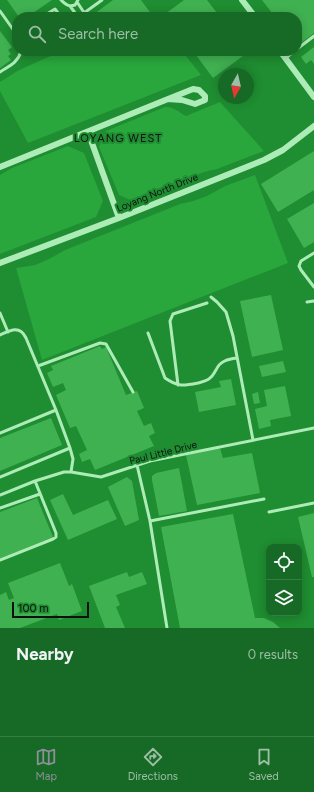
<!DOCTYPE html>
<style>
body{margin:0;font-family:Figtree,sans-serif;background:#247232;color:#f1f3f6}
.controls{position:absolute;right:12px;bottom:12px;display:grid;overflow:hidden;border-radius:8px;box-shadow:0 2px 10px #0003}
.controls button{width:36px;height:36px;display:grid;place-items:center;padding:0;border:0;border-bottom:1px solid #367d42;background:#176a25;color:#f1f3f6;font:20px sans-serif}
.compass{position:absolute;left:218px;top:68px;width:36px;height:36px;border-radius:50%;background:#176a25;box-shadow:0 2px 10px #0003;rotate:188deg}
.scale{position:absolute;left:12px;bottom:10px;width:77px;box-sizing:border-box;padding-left:4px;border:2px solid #111;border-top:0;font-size:11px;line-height:14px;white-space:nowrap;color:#111;-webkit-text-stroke:3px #1f8d31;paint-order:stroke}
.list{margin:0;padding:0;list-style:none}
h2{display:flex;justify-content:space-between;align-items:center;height:52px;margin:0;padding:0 16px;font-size:17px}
h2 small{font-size:13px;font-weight:400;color:#9ebfa7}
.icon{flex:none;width:22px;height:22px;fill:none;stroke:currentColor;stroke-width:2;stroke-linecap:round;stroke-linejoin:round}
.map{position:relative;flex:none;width:314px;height:628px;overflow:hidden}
.search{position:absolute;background:#176a25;box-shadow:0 2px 10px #0003;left:12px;right:12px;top:12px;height:44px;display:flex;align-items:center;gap:10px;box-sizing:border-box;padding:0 14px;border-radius:16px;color:#9ebfa7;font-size:15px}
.sheet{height:108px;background:#176a25}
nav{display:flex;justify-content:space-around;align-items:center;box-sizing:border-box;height:56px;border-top:1px solid #367d42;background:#176a25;font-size:11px;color:#9ebfa7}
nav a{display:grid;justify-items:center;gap:2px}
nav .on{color:#8c9099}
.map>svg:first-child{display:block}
</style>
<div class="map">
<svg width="314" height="628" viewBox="0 0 314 628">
<rect width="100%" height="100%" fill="#1f8d31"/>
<path fill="#29a63c" d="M70,51H182L201,75L28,143L0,91V82L19,70L53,55Z
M220,102L264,151L217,169L204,172L189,178L181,183L135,202L119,195L99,147L106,131L165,107C173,106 179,112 186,116Z
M68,146L84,153L103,201L96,217L0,254V175L12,168Z
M255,175L288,263L42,360L16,268L35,265L49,259L65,250L180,204L193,201L207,196L225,186Z"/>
<path fill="#40b151" d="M7,0H52L27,17H19Z
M113,0H141L152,15L149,17H90Z
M184,0H207L220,17H167L165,14Z
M262,0H314V33L297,46V17H275Z
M0,31L12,47L8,50L11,54L8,56L11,60L0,68Z
M314,47V64L311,60L306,64L301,57Z
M193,51H246L247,53L213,78Z
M314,151V190L278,212L261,184Z
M314,203V242L304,248L287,219Z
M271,295L283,350L252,357L240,301Z
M100,346L102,349L106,347L126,395L137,391L144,408L137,411L144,426L151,423L155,433L149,436L154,446L95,470L90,459L82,462L79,454L87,450L76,426L70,428L56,395L66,390L63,383L53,387L47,373L53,370L51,366Z
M283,361L286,372L262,377L259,366Z
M231,379L236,405L199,412L195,392L221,387L219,381Z
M285,386L291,416L270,420L271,426L259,429L255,409L267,406L264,390Z
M258,392L260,403L254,404L252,394Z
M51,418L62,445L0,471V438Z
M220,448L223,458L252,453L260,493L197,505L186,455Z
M179,468L187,511L159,516L152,480V476L156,473Z
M127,477L132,481L139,520L125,526L108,487Z
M63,494L73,515L108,500L117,519L68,540L50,500Z
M37,498L53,537L0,559V512Z
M314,513V577H312L298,517Z
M233,514L255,618H264L273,622L280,628H180L161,527Z
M60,563L69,586L72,584L82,611L59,620L57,614L20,628H0V595L6,592L9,600L14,598L8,583Z
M127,572L129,577L142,572L147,584L116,595L120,605L116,607L125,628H105L89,586Z"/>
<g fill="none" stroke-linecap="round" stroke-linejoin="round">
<path stroke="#adecb7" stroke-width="3" d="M61,0C66,5 69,7 75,5L78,0
M77,2L87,17
M70,6L78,17
M0,11L17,35
M84,13L102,0
M42,17L55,9L61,17
M297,49L314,36
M286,58L294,51
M0,72C9,66 18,63 21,51
M314,253L301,261L299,266L301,270L314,287
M211,297L217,302L226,312L233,336L253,440
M307,302L314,301
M0,313L8,332
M148,333L165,378C178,387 183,386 198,383C202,382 207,381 210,378C213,376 214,373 216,370C220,361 228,359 237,358
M0,335C10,330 20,325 26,338L56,410L70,448L73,459L71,472
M38,366L100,343L106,344L133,392
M178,385L170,321L173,314L207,303
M0,433L56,410
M137,465L150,521L167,628
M0,477L70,448
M0,495L35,481L64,472H71L101,477L150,461L314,428
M0,508L40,494
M269,512L314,503
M150,521L264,499
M0,560L53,539L56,537V533L35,481"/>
<path stroke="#adecb7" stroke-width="6" d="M242,0L255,17
M280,51L314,97
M88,132L119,218
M0,167L168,99L193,89L199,90L205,96V100L195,104L182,100L168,99
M0,263L119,218L264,160L283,150L314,126"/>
</g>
<g text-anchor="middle" stroke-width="4" stroke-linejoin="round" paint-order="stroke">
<g font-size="10" fill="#111" stroke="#1f8d31">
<text transform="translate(157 192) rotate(-22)" y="4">Loyang North Drive</text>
<text transform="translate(163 452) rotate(-14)" y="4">Paul Little Drive</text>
</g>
<g font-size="11" letter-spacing="1" fill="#111" stroke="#1f8d31">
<text x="118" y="142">LOYANG WEST</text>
</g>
</g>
</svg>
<div class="controls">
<button><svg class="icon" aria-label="locate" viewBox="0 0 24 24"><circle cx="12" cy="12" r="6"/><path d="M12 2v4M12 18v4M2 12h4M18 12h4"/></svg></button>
<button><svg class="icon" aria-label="layers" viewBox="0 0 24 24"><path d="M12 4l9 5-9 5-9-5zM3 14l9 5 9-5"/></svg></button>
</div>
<svg class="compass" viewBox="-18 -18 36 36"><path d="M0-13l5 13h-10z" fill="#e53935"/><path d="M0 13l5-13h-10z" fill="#9ebfa7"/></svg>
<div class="scale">100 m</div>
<div class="search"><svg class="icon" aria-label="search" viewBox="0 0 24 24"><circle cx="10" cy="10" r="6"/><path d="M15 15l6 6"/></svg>Search here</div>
</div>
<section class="sheet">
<h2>Nearby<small>0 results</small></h2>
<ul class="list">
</ul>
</section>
<nav>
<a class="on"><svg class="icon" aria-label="map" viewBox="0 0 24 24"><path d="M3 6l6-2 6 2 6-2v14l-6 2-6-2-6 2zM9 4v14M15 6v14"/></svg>Map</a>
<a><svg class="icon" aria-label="directions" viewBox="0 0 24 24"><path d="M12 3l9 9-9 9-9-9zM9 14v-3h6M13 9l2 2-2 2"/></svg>Directions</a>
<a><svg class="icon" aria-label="saved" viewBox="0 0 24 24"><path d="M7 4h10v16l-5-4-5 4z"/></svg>Saved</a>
</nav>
